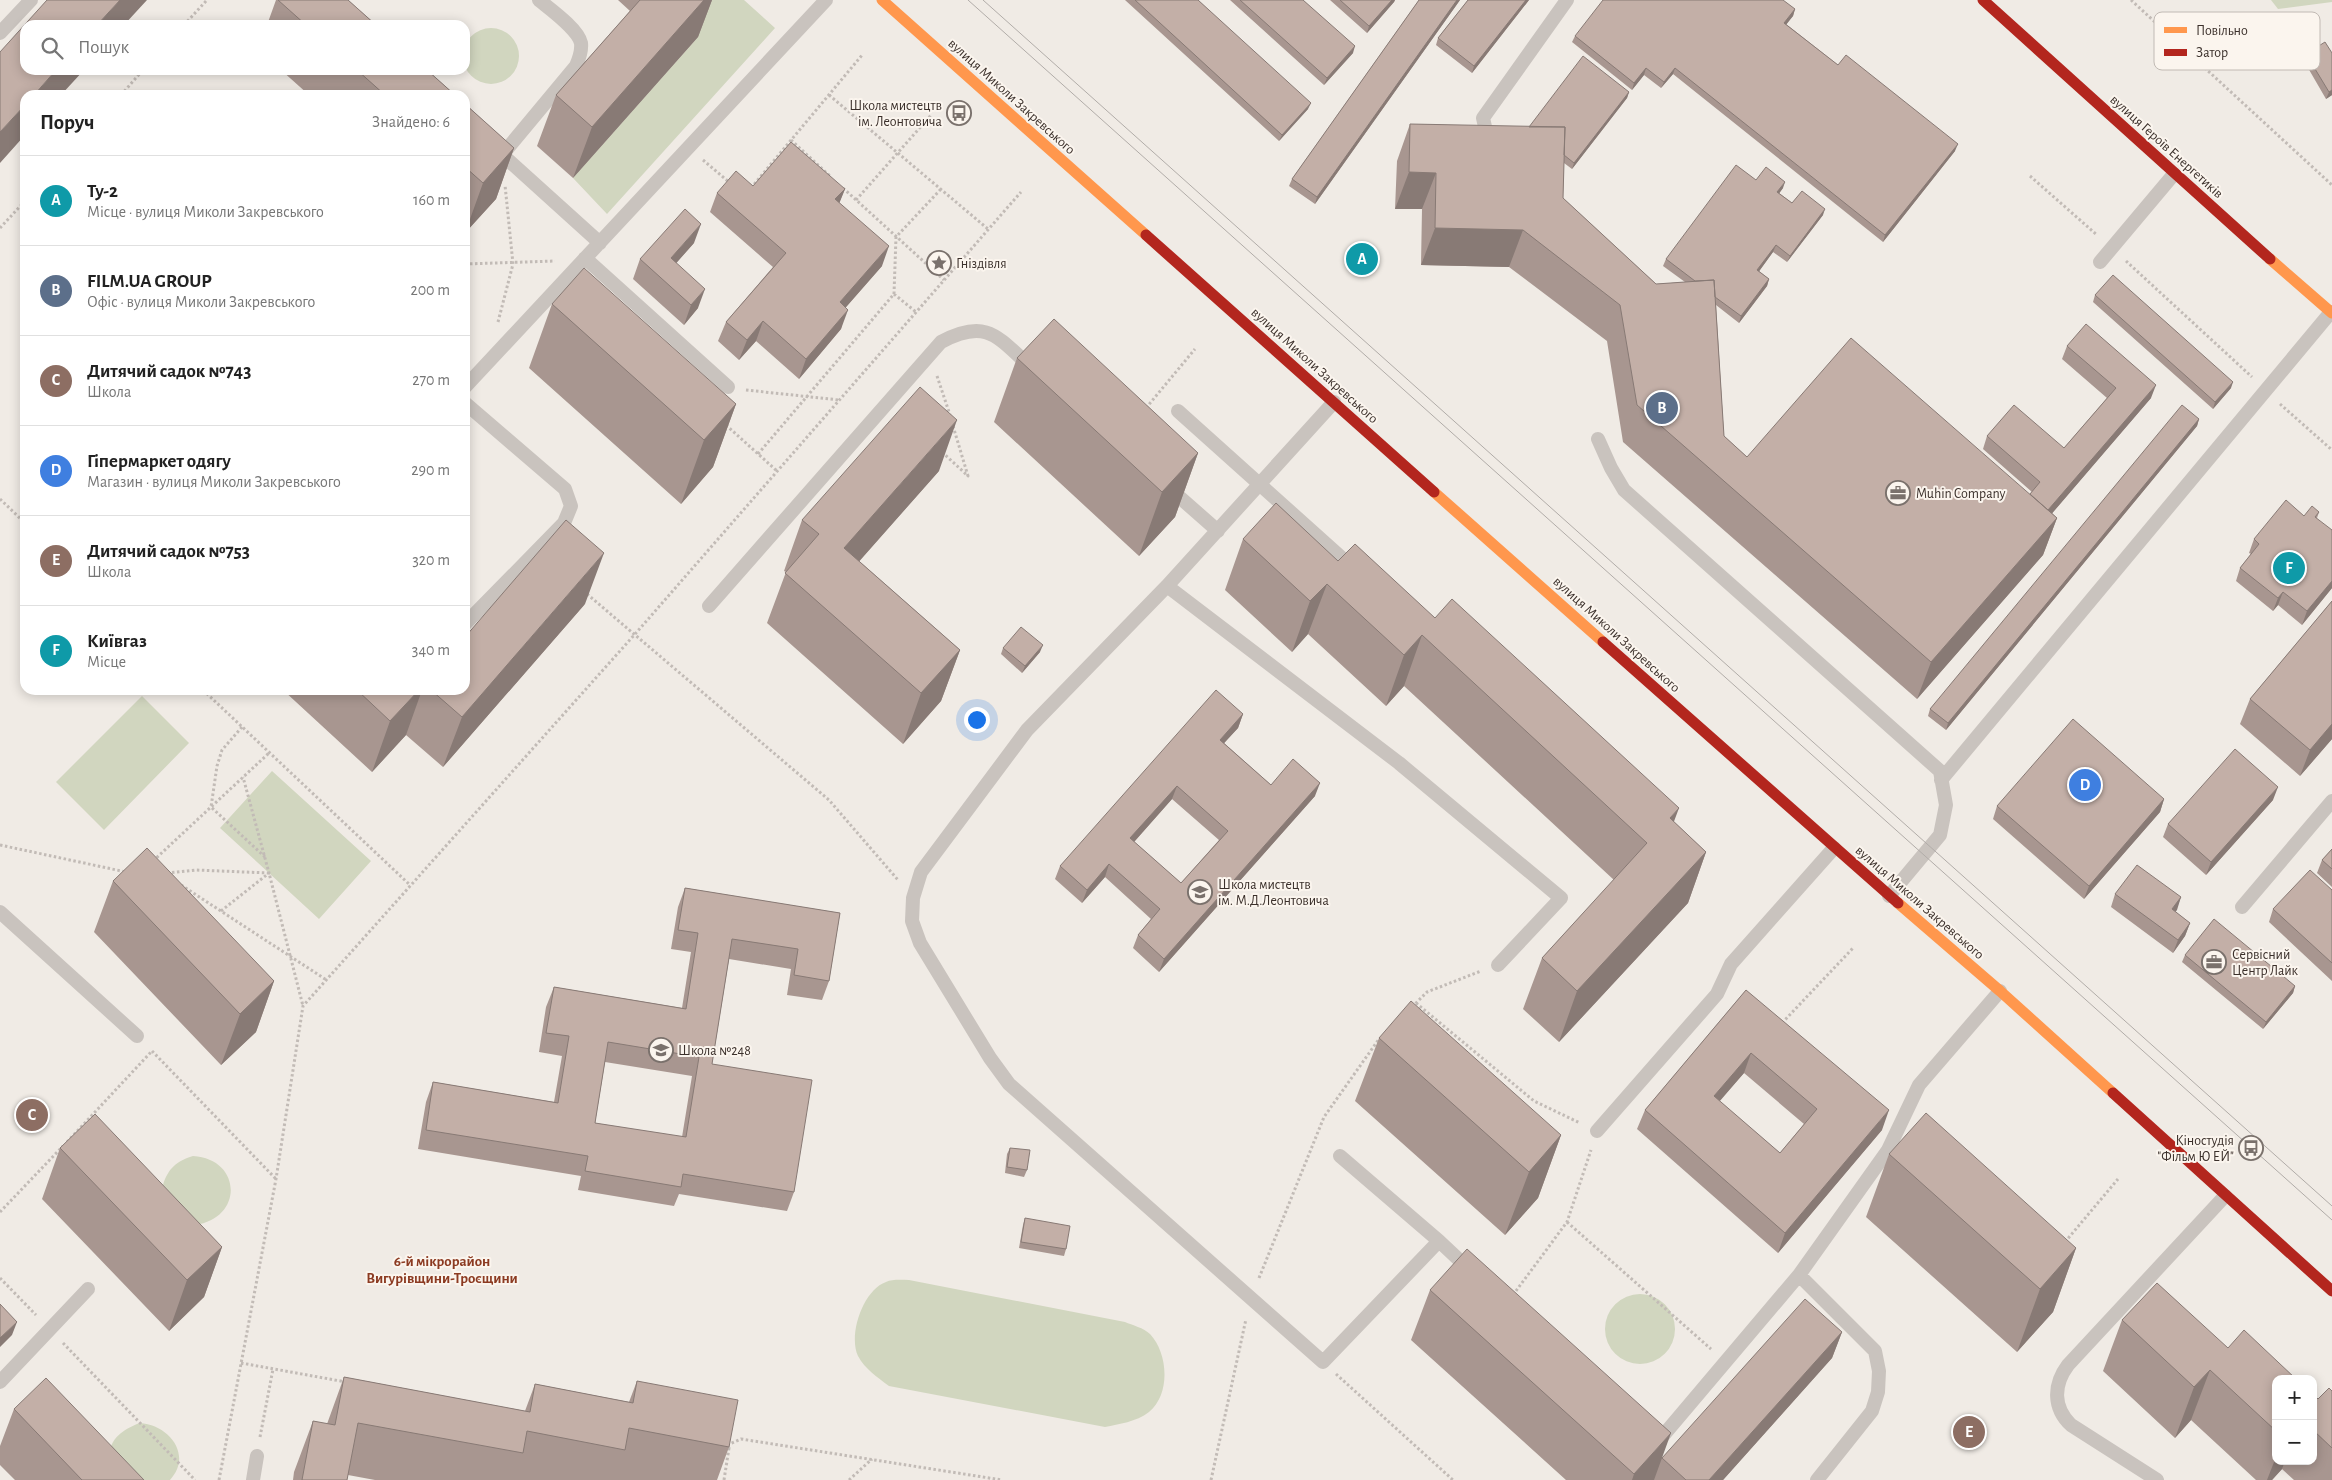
<!DOCTYPE html>
<html lang="uk">
<meta charset="utf-8">
<style>
body{margin:0;font-family:"Alegreya Sans",sans-serif;background:#f6f6f6;color:#222}
.controls{position:absolute;right:15px;bottom:15px;display:grid;overflow:hidden;border-radius:10px;box-shadow:0 2px 12px #0003}
.controls button{width:45px;height:45px;display:grid;place-items:center;padding:0;border:0;border-bottom:1px solid #e0e0e0;background:#fff;color:#222;font:25px sans-serif}
.you{position:absolute;left:976px;top:719px;width:18px;height:18px;margin:-12px;border:4px solid #fff;border-radius:50%;background:#1a73e8;box-shadow:0 0 0 8px #1a73e833}
.badge{display:grid;place-items:center;width:32px;height:32px;border-radius:50%;background:#0b8043;color:#fff;font-size:16px;font-weight:700}
.pin{position:absolute;translate:-50% -50%;border:2px solid #fff;box-shadow:0 1px 5px #0006}
.list{margin:0;padding:0;list-style:none}
h2{display:flex;justify-content:space-between;align-items:center;height:65px;margin:0;padding:0 20px;font-size:21px}
h2 small{font-size:16px;font-weight:400;color:#767676}
.list li{display:grid;grid-template-columns:32px 1fr auto;gap:15px;align-items:center;box-sizing:border-box;height:90px;padding:0 20px;border-top:1px solid #e0e0e0}
.list b{display:block;font-size:19px;white-space:nowrap}
.list p{margin:0;font-size:16px;white-space:nowrap;color:#767676}
.list em{font-size:16px;font-style:normal;color:#767676}
.icon{flex:none;width:28px;height:28px;fill:none;stroke:currentColor;stroke-width:2;stroke-linecap:round;stroke-linejoin:round}
.map{position:relative;flex:none;width:2332px;height:1480px;overflow:hidden}
.search{position:absolute;background:#fff;box-shadow:0 2px 12px #0003;left:20px;top:20px;width:450px;height:55px;display:flex;align-items:center;gap:12px;box-sizing:border-box;padding:0 18px;border-radius:15px;color:#767676;font-size:19px}
.panel{position:absolute;background:#fff;box-shadow:0 2px 12px #0003;left:20px;top:90px;width:450px;height:605px;border-radius:15px}
.map>svg:first-child{display:block}
</style>
<div class="map">
<svg width="2332" height="1480" viewBox="0 0 2332 1480">
<rect width="100%" height="100%" fill="#f0ebe5"/>
<path fill="#d1d6bf" d="M670,0H744L775,28L607,214L573,178L698,37Z
M2271,0H2332V2L2278,9Z
M463 56a28 28 0 1 1 56 0a28 28 0 1 1-56 0Z
M142,696L189,743L104,830L56,782Z
M272,771L371,861L319,919L220,828Z
M193,1156C242,1159 244,1218 195,1225L163,1185C168,1169 176,1161 193,1156Z
M909,1280L1125,1322C1132,1325 1144,1328 1150,1334C1168,1353 1171,1394 1149,1412C1136,1422 1119,1424 1105,1427L889,1386C877,1377 865,1369 858,1356C848,1335 863,1290 886,1282C892,1279 902,1280 909,1280Z
M1605 1329a35 35 0 1 1 70 0a35 35 0 1 1-70 0Z
M140,1423C169,1425 193,1455 170,1480H119C116,1472 110,1461 110,1453C110,1437 128,1427 140,1423Z"/>
<g fill="none" stroke-linecap="round" stroke-linejoin="round">
<path stroke="#c2bbb6" stroke-width="3" stroke-dasharray="2.5 2.5" stroke-linecap="butt" d="M2131,0L2332,185
M184,25L207,0
M121,95L143,70
M829,95L988,229
M791,140L831,177
M703,160L730,183
M2030,176L2097,235
M751,188L863,54
M843,188L944,280
M856,200L932,114
M0,228L25,201
M2126,261L2252,377
M465,264L555,261
M894,294L916,312
M498,322L513,264L505,185
M937,376L950,415
M746,390L839,400
M2280,404L2332,450
M1146,408L1195,349
M726,425L777,471
M942,452L968,476L953,426
M758,454L894,294L896,237L941,189
M0,499L25,523
M587,594L829,800L898,880
M203,690L410,885
M242,727L222,750L217,766L211,807L265,857
M0,845L126,872
M153,861L269,753
M167,873L196,870L269,873L303,1006
M181,885L325,979
M221,911L269,873L243,777
M1416,1003L1534,1101L1580,1123
M1412,1007L1427,992L1481,971
M1782,1023L1854,947
M152,1051L276,1179
M67,1142L152,1051
M0,1212L63,1146
M1567,1222L1711,1349
M2065,1242L2118,1179
M0,1278L36,1315
M1259,1278L1324,1117L1379,1039
M1513,1295L1567,1222L1591,1150
M63,1343L195,1480
M241,1363L346,1382
M1336,1374L1453,1480
M260,1437L273,1369
M727,1445L741,1439L1002,1480
M219,1480L276,1179L303,1006L636,633L1021,192
M724,1480L729,1448H727
M849,1480L872,1459
M1211,1480L1246,1319"/>
<path stroke="#c9c3be" stroke-width="14" d="M0,33L31,0
M1496,140L1486,131L1483,118L1567,0
M497,150L600,243
M502,155L576,66C579,59 582,51 581,43C578,29 550,9 539,0
M585,258L728,387
M2100,262L2174,174
M465,387L826,0
M1334,402L1167,586L1027,730L921,872L913,898L912,921L920,943L990,1058L1009,1084L1323,1362L1439,1241
M465,403L565,489L571,506L564,523L465,624
M1178,411L1354,569
M1598,439L1611,468L1624,490L1940,771L1946,805L1940,835L1889,896
M1168,487L1218,531
M1167,586L1399,763L1561,898L1498,965
M709,606L941,342C988,317 998,338 1033,369
M1941,780L2331,312
M2242,907L2332,801
M0,912L137,1036
M1597,1131L1717,994L1731,964L1834,848
M1340,1156L1439,1241L1471,1271
M1799,1275L1875,1351L1879,1371L1878,1392L1872,1411L1817,1480
M0,1382L88,1289
M1656,1444L1799,1275L1888,1150L1919,1085L2000,991
M253,1480L257,1456
M2157,1480L2071,1425C2053,1408 2053,1385 2068,1365L2225,1196"/>
<path stroke="#ff974d" stroke-width="11" d="M882,0L1146,235
M2270,259L2332,313
M1434,492L1603,642
M1898,903L2000,991L2113,1093"/>
<path stroke="#b3261e" stroke-width="11" d="M1983,0L2270,259
M1146,235L1434,492
M1603,642L1898,903
M2113,1093L2332,1291"/>
<path stroke="#b1aca8" stroke-width="1" d="M968,0L2332,1220
M983,0L2332,1206"/>
</g>
<path fill="#a89690" fill-rule="evenodd" d="M276,0H348L376,25H267Z
M618,0H712L698,37L573,178L537,146L556,95L630,11Z
M1125,0H1198L1308,109L1279,141Z
M1230,0H1303L1353,53L1324,85Z
M1330,0H1395L1394,2L1367,33Z
M1419,0H1460L1315,204L1289,186L1292,179Z
M1468,0H1529L1472,73L1436,45L1438,38Z
M1795,9L1793,16L1786,24L1838,65L1955,151L1883,242L1673,74L1661,88L1644,75L1632,90L1572,42L1575,36Z
M2332,53V95L2326,99L2304,61L2306,54Z
M281,70H427L455,95H309Z
M1629,92L1627,98L1572,169L1564,163L1563,198L1656,284L1685,282L1663,266L1666,259L1756,180L1783,188L1779,193L1792,203L1823,215L1787,262L1773,252L1759,271L1769,279L1767,286L1739,323L1716,305L1724,436L1747,457L2030,494L2032,492L1983,449L1987,436L2064,448L2107,398L2062,359L2067,346L2151,398L2052,513L2057,518L2043,555L1917,699L1623,442L1607,341L1509,267L1421,265L1422,209H1395L1397,161L1410,124L1529,127Z
M465,104L514,148L496,199L465,233Z
M753,186L845,189L839,203L882,266L846,307L841,329L799,379L756,341L739,360L718,341L726,322L773,267L710,212L717,193Z
M694,243L676,263L698,308L684,325L633,279L640,259Z
M2095,295L2231,388L2213,409L2093,302Z
M552,304L736,404L713,467L681,504L529,368Z
M1017,358L1198,453L1175,517L1139,556L994,422Z
M2199,419L2197,426L1946,730L1928,716L1930,709Z
M939,471L859,561L960,650L941,701L903,744L767,623L786,572L784,571L802,520Z
M2319,512L2317,518L2332,588L2302,625L2278,605L2273,611L2236,581L2240,568L2251,554L2249,553L2254,539L2304,516Z
M1243,539L1338,561L1435,618L1674,822L1706,852L1688,903L1559,1042L1523,1009L1542,958L1614,880L1404,686L1386,706L1308,634L1292,652L1225,590Z
M2332,601V739L2300,776L2240,724L2250,699Z
M585,604L443,767L406,735L422,690H465Z
M1003,648L1040,652L1022,673L1001,654Z
M283,690H422L406,735L372,772Z
M1243,714L1238,728L1224,743L1271,785L1315,796L1159,972L1133,948L1138,935L1151,919L1105,877L1082,903L1055,879L1060,866ZM1172,799L1219,840L1181,883L1134,842Z
M2164,799L2160,812L2084,899L1993,819L1997,806Z
M2273,800L2206,875L2163,837L2168,824Z
M2332,849V887L2317,873L2322,860Z
M113,881L274,981L256,1032L221,1065L94,932Z
M685,888L840,913L829,981L822,1000L787,995L791,969L729,959L712,1064L794,1192L787,1211L679,1194L674,1206L578,1190L581,1176L418,1149L426,1102L433,1082L554,1102L562,1056L539,1052L546,1007L554,987L682,1008L691,952L671,949L678,907ZM605,1062L692,1076L682,1137L595,1123Z
M2332,890V981L2269,922L2273,909Z
M2115,894L2181,897L2175,912L2190,923L2185,936L2173,953L2111,907Z
M2185,955L2295,986L2293,993L2263,1029L2182,962Z
M1746,990L1882,1130L1778,1253L1637,1129L1645,1110ZM1744,1073L1804,1124L1780,1153L1719,1101Z
M1379,1038L1561,1135L1538,1198L1505,1235L1355,1101Z
M60,1148L222,1247L204,1297L169,1331L42,1199Z
M1010,1148L1027,1170L1024,1177L1005,1173L1007,1154Z
M1889,1154L2076,1248L2053,1312L2017,1352L1866,1217Z
M1025,1218L1066,1249L1064,1256L1019,1248L1023,1225Z
M1430,1290L1662,1458L1842,1332L1832,1358L1723,1480H1566L1411,1340Z
M2122,1320L2228,1348L2276,1379V1461H2313V1394L2318,1399L2332,1391V1480H2294L2282,1469L2272,1480H2256L2191,1420L2175,1438L2103,1371Z
M344,1377L525,1411L535,1384L629,1402L637,1381L729,1447L717,1480H375L348,1475L347,1480H293L294,1472L313,1421L327,1424Z
M14,1409L144,1480H15L0,1465V1446Z"/>
<path fill="#887a75" d="M120,0H147L124,25H97Z
M704,0H712L698,37L573,178L592,127Z
M1392,0H1395L1394,2L1367,33L1369,26Z
M1457,0H1460L1315,204L1317,197Z
M1526,0H1529L1472,73L1474,66Z
M1795,9L1793,16L1782,30L1784,23Z
M1355,46L1353,53L1324,85L1327,78Z
M1646,68L1644,75L1632,90L1634,83Z
M1675,68L1673,74L1661,88L1664,82Z
M56,70H84L61,95H34Z
M2332,90V95L2326,99L2329,92Z
M1629,92L1627,98L1572,169L1574,163Z
M1311,103L1308,109L1279,141L1282,135Z
M25,105V135L0,163V132Z
M1958,144L1955,151L1883,242L1885,235Z
M514,148L496,199L465,233L483,183Z
M1409,172L1436,173L1422,209H1395Z
M1785,182L1783,188L1775,199L1777,192Z
M845,189L837,209L835,199Z
M1825,209L1823,215L1787,262L1790,256Z
M701,224L694,243L664,277L671,258Z
M1435,228L1523,230L1509,267L1421,265Z
M1776,245L1773,252L1755,277L1757,270Z
M889,246L882,266L833,322L840,302Z
M1769,279L1767,286L1739,323L1741,316Z
M705,289L698,308L684,325L691,305Z
M848,310L841,329L799,379L806,359Z
M763,321L756,341L739,360L747,340Z
M2233,382L2231,388L2213,409L2215,402Z
M2156,385L2151,398L2031,538L2035,525Z
M736,404L713,467L681,504L704,440Z
M2199,419L2197,426L1946,730L1948,723Z
M957,420L939,471L826,599L844,548Z
M1198,453L1175,517L1139,556L1162,492Z
M2057,518L2043,555L1917,699L1931,662Z
M604,553L585,604L443,767L462,717Z
M2332,581V588L2302,625L2307,611Z
M1327,584L1308,634L1292,652L1310,601Z
M2283,592L2278,605L2273,611L2278,598Z
M1422,635L1404,686L1386,706L1404,655Z
M1043,645L1040,652L1022,673L1025,666Z
M960,650L941,701L903,744L921,693Z
M419,690H422L406,735L372,772L390,721Z
M1243,714L1238,728L1215,753L1220,740Z
M2332,724V739L2300,776L2310,750Z
M1320,783L1315,796L1159,972L1164,959Z
M1177,786L1172,799L1126,851L1130,838Z
M2278,787L2273,800L2206,875L2211,862Z
M2164,799L2160,812L2084,899L2089,886Z
M1679,808L1660,859L1670,818Z
M1706,852L1688,903L1559,1042L1577,991Z
M1109,864L1105,877L1082,903L1087,890Z
M2181,897L2177,910L2167,923L2172,909Z
M2190,923L2185,936L2173,953L2178,940Z
M274,981L256,1032L221,1065L240,1014Z
M2295,986L2293,993L2263,1029L2266,1022Z
M1751,1053L1744,1073L1707,1116L1714,1096Z
M1889,1110L1882,1130L1778,1253L1785,1233Z
M1561,1135L1538,1198L1505,1235L1529,1172Z
M222,1247L204,1297L169,1331L187,1280Z
M2076,1248L2053,1312L2017,1352L2040,1289Z
M17,1322L12,1335L0,1347V1338Z
M1842,1332L1832,1358L1723,1480H1709Z
M2210,1370L2191,1420L2175,1438L2194,1387Z
M1671,1433L1654,1480H1632L1634,1474Z
M2276,1457V1461H2285L2282,1469L2272,1480H2267Z"/>
<path fill="#c3afa7" stroke="#887a75" fill-rule="evenodd" d="M47,0H120L97,25H25V70H56L34,95H25V105L0,132V52Z
M278,0H348L376,25H306Z
M640,0H704L592,127L556,95Z
M1135,0H1198L1311,103L1282,135Z
M1240,0H1303L1355,46L1327,78Z
M1340,0H1392L1369,26Z
M1419,0H1457L1317,197L1292,179Z
M1468,0H1526L1474,66L1438,38Z
M1603,0H1783L1795,9L1784,23L1838,65L1846,55L1958,144L1885,235L1675,68L1664,82L1646,68L1634,83L1575,36Z
M2325,42L2332,53V90L2329,92L2306,54Z
M1583,56L1629,92L1574,163L1564,155L1565,127H1529Z
M357,70H427L455,95H385Z
M465,104L514,148L483,183L465,167Z
M1410,124L1565,127L1563,198L1656,284L1714,280L1724,436L1747,457L1851,338L2057,518L1931,662L1637,405L1620,305L1523,230L1435,228L1436,173L1409,172Z
M791,142L845,189L835,199L889,246L840,302L848,310L806,359L763,321L747,340L726,322L786,253L717,193L736,171L753,186Z
M1736,165L1756,180L1766,167L1785,182L1777,192L1792,203L1802,191L1825,209L1790,256L1776,245L1757,270L1769,279L1741,316L1715,297L1714,280L1695,281L1666,259Z
M685,209L701,224L671,258L705,289L691,305L640,259Z
M584,268L736,404L704,440L552,304Z
M2113,275L2233,382L2215,402L2095,295Z
M1054,319L1198,453L1162,492L1017,358Z
M2086,324L2156,385L2048,510L2030,494L2040,482L1987,436L2014,405L2064,448L2116,388L2067,346Z
M920,387L957,420L844,548L960,650L921,693L785,573L819,534L802,520Z
M2182,405L2199,419L1948,723L1930,709Z
M2286,500L2304,516L2312,506L2319,512L2315,517L2332,530V581L2307,611L2283,592L2278,598L2240,568L2259,544L2254,539Z
M1276,503L1338,561L1355,544L1435,618L1452,599L1679,808L1670,818L1706,852L1577,991L1542,958L1647,843L1422,635L1404,655L1327,584L1310,601L1243,539Z
M566,520L604,553L462,717L431,690H465V637Z
M2332,601V724L2310,750L2250,699Z
M1021,627L1043,645L1025,666L1003,648Z
M357,690H419L390,721Z
M1216,690L1243,714L1220,740L1271,785L1293,759L1320,783L1164,959L1138,935L1160,909L1109,864L1087,890L1060,866ZM1177,786L1228,831L1181,883L1130,838Z
M2073,719L2164,799L2089,886L1997,806Z
M2235,749L2278,787L2211,862L2168,824Z
M147,848L274,981L240,1014L113,881Z
M2332,849V869L2322,860Z
M2137,865L2181,897L2172,909L2190,923L2178,940L2115,894Z
M2310,870L2332,890V963L2273,909Z
M685,888L840,913L829,981L794,975L798,949L732,939L712,1064L812,1080L794,1192L683,1174L681,1187L585,1171L588,1156L426,1130L433,1082L558,1103L569,1036L546,1033L554,987L686,1009L698,933L678,930ZM608,1042L699,1057L686,1137L595,1123Z
M2214,919L2295,986L2266,1022L2185,955Z
M1746,990L1889,1110L1785,1233L1645,1110ZM1751,1053L1817,1109L1780,1153L1714,1096Z
M1411,1001L1561,1135L1529,1172L1379,1038Z
M1926,1113L2076,1248L2040,1289L1889,1154Z
M95,1114L222,1247L187,1280L60,1148Z
M1010,1148L1030,1150L1027,1170L1007,1167Z
M1025,1218L1070,1226L1066,1249L1021,1242Z
M1467,1249L1671,1433L1634,1474L1430,1290Z
M2157,1283L2228,1348L2244,1330L2296,1379H2276V1431L2210,1370L2194,1387L2122,1320Z
M1805,1299L1842,1332L1709,1480H1686L1662,1458Z
M0,1304L17,1322L0,1338Z
M344,1377L530,1412L535,1384L633,1403L637,1381L738,1400L729,1447L629,1428L625,1450L527,1431L523,1453L358,1423L347,1480H302L313,1421L335,1425Z
M46,1378L144,1480H82L14,1409Z
M2329,1388L2332,1391V1448L2313,1430V1394L2318,1399Z"/>
<defs>
<symbol id="bus-ring" viewBox="-11 -11 22 22"><circle r="9.5" fill="#fbf5ee" stroke="#7a716c" stroke-width="1.5"/><path d="M-5-6H5V4H4V6H2V4H-2V6H-4V4H-5ZM-3.5-4V0h7V-4ZM-3.5 1.2v1.5H-2V1.2ZM2 1.2v1.5H3.5V1.2Z" fill="#7a716c"/></symbol>
<symbol id="sight-ring" viewBox="-11 -11 22 22"><circle r="9.5" fill="#fbf5ee" stroke="#7a716c" stroke-width="1.5"/><path d="M0-6L1.8-2.2L6-1.7L2.9 1.2L3.7 5.4L0 3.3L-3.7 5.4L-2.9 1.2L-6-1.7L-1.8-2.2Z" fill="#7a716c"/></symbol>
<symbol id="office-ring" viewBox="-11 -11 22 22"><circle r="9.5" fill="#fbf5ee" stroke="#7a716c" stroke-width="1.5"/><path d="M-6-3h4V-5.5h4V-3h4V5H-6ZM-1-4.5V-3h2v-1.5ZM-6 0V1H6V0Z" fill="#7a716c"/></symbol>
<symbol id="school-ring" viewBox="-11 -11 22 22"><circle r="9.5" fill="#fbf5ee" stroke="#7a716c" stroke-width="1.5"/><path d="M0-5L7-2L0 1L-7-2ZM-4 1L0 2.5L4 1V4Q0 6-4 4Z" fill="#7a716c"/></symbol>
</defs>
<g fill-rule="evenodd">
<use href="#bus-ring" x="945" y="99" width="28" height="28"/>
<use href="#sight-ring" x="925" y="249" width="28" height="28"/>
<use href="#office-ring" x="1884" y="479" width="28" height="28"/>
<use href="#school-ring" x="1186" y="878" width="28" height="28"/>
<use href="#office-ring" x="2200" y="948" width="28" height="28"/>
<use href="#school-ring" x="647" y="1036" width="28" height="28"/>
<use href="#bus-ring" x="2237" y="1134" width="28" height="28"/>
</g>
<g text-anchor="middle" stroke-width="4" stroke-linejoin="round" paint-order="stroke">
<g font-size="14" fill="#3b302b" stroke="#fbf5ee">
<text transform="translate(1012 96) rotate(42)" y="5">вулиця Миколи Закревського</text>
<text transform="translate(2167 146) rotate(42)" y="5">вулиця Героїв Енергетиків</text>
<text transform="translate(1315 365) rotate(42)" y="5">вулиця Миколи Закревського</text>
<text transform="translate(1617 634) rotate(42)" y="5">вулиця Миколи Закревського</text>
<text transform="translate(1920 902) rotate(41)" y="5">вулиця Миколи Закревського</text>
</g>
<g font-size="14" fill="#3b302b" stroke="#fbf5ee" text-anchor="start">
<text x="942" y="110" text-anchor="end">Школа мистецтв<tspan x="942" dy="16">ім. Леонтовича</tspan></text>
<text x="956" y="268">Гніздівля</text>
<text x="1916" y="498">Muhin Company</text>
<text x="1218" y="889">Школа мистецтв<tspan x="1218" dy="16">ім. М.Д.Леонтовича</tspan></text>
<text x="2232" y="959">Сервісний<tspan x="2232" dy="16">Центр Лайк</tspan></text>
<text x="678" y="1055">Школа №248</text>
<text x="2234" y="1145" text-anchor="end">Кіностудія<tspan x="2234" dy="16">"Фільм Ю ЕЙ"</tspan></text>
</g>
<g font-size="15" font-weight="bold" fill="#8c3b22" stroke="#fbf5ee">
<text x="442" y="1266">6-й мікрорайон<tspan x="442" dy="17">Вигурівщини-Троєщини</tspan></text>
</g>
</g>
<rect x="2154" y="12" width="166" height="58" rx="8" fill="#fbf5ee" stroke="#c1bab4" stroke-width="1"/>
<rect x="2164" y="27" width="23" height="6" fill="#ff974d"/>
<rect x="2164" y="49" width="23" height="7" fill="#b3261e"/>
<g font-size="14" fill="#3b302b">
<text x="2196" y="35">Повільно</text>
<text x="2196" y="57">Затор</text>
</g>
</svg>
<div class="controls">
<button>+</button>
<button>−</button>
</div>
<div class="you"></div>
<div class="pin badge" style="left:1362px;top:259px;background:#0f9aa8">A</div>
<div class="pin badge" style="left:1662px;top:408px;background:#5c6f8a">B</div>
<div class="pin badge" style="left:32px;top:1115px;background:#8d6e63">C</div>
<div class="pin badge" style="left:2085px;top:785px;background:#3f7fe0">D</div>
<div class="pin badge" style="left:1969px;top:1432px;background:#8d6e63">E</div>
<div class="pin badge" style="left:2289px;top:568px;background:#0f9aa8">F</div>
<div class="search"><svg class="icon" aria-label="search" viewBox="0 0 24 24"><circle cx="10" cy="10" r="6"/><path d="M15 15l6 6"/></svg>Пошук</div>
<section class="panel">
<h2>Поруч<small>Знайдено: 6</small></h2>
<ul class="list">
<li><span class="badge" style="background:#0f9aa8">A</span><div><b>Ту-2</b><p>Місце · вулиця Миколи Закревського</p></div><em>160 m</em></li>
<li><span class="badge" style="background:#5c6f8a">B</span><div><b>FILM.UA GROUP</b><p>Офіс · вулиця Миколи Закревського</p></div><em>200 m</em></li>
<li><span class="badge" style="background:#8d6e63">C</span><div><b>Дитячий садок №743</b><p>Школа</p></div><em>270 m</em></li>
<li><span class="badge" style="background:#3f7fe0">D</span><div><b>Гіпермаркет одягу</b><p>Магазин · вулиця Миколи Закревського</p></div><em>290 m</em></li>
<li><span class="badge" style="background:#8d6e63">E</span><div><b>Дитячий садок №753</b><p>Школа</p></div><em>320 m</em></li>
<li><span class="badge" style="background:#0f9aa8">F</span><div><b>Київгаз</b><p>Місце</p></div><em>340 m</em></li>
</ul>
</section>
</div>
